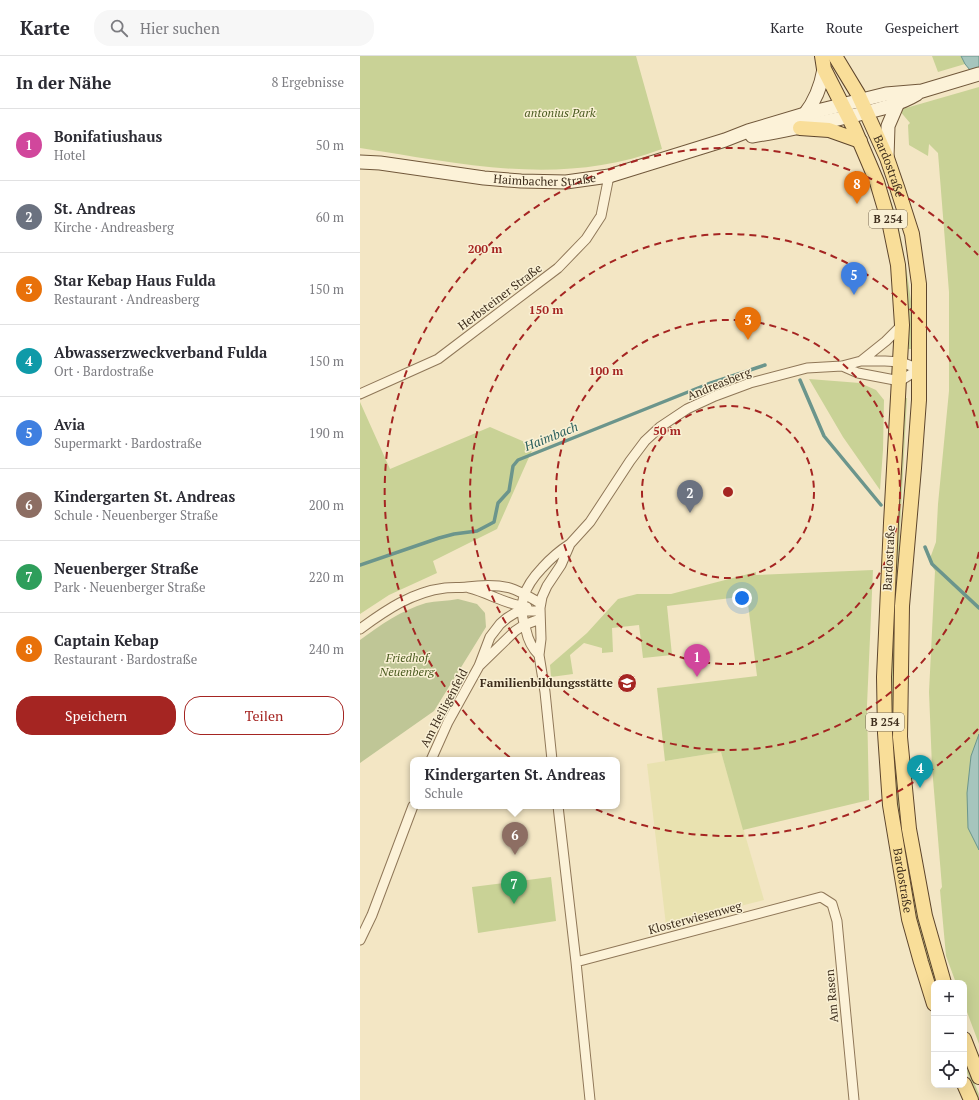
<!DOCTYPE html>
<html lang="de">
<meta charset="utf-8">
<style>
body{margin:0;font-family:"PT Serif",serif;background:#f7f7f7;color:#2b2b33}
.controls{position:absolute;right:12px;bottom:12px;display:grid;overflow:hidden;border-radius:8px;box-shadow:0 4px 16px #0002}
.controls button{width:36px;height:36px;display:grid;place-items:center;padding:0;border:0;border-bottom:1px solid #e1e1e2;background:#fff;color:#2b2b33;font:20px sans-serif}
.you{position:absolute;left:382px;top:542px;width:14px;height:14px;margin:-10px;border:3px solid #fff;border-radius:50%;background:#1a73e8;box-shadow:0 0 0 6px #1a73e833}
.badge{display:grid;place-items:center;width:26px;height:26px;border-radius:50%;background:#a52522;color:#fff;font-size:13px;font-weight:700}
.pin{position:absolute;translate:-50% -33px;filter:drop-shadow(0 1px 2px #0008)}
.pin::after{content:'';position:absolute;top:21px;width:14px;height:12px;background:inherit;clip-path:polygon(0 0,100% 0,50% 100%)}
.popup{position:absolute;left:50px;top:701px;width:210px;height:52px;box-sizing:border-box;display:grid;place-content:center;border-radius:8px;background:#fff;filter:drop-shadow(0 1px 3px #0005);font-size:13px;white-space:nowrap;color:#7c7c81}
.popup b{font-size:15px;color:#2b2b33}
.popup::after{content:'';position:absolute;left:50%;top:100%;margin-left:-8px;border:8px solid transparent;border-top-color:#fff}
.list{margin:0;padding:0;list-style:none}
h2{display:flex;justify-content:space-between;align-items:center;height:52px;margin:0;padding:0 16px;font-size:17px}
h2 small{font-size:13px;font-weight:400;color:#7c7c81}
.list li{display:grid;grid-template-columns:26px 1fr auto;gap:12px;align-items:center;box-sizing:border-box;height:72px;padding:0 16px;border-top:1px solid #e1e1e2}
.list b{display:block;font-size:15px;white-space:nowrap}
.list p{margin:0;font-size:13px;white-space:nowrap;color:#7c7c81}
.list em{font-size:13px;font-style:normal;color:#7c7c81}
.actions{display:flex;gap:8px;padding:12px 16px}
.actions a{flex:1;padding:9px 0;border:1px solid #a52522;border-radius:16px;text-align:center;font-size:14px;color:#a52522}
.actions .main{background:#a52522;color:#fff}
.icon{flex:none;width:22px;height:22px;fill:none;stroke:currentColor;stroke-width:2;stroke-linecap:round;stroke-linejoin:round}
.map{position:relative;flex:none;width:619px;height:1044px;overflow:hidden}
header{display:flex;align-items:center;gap:24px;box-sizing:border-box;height:56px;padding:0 20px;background:#fff;border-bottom:1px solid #e1e1e2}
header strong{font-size:19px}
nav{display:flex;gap:22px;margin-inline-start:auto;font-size:14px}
.search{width:280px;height:36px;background:#f7f7f7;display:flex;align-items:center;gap:10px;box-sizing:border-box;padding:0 14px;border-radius:16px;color:#7c7c81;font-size:15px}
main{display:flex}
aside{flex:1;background:#fff}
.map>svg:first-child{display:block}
</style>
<header>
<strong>Karte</strong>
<div class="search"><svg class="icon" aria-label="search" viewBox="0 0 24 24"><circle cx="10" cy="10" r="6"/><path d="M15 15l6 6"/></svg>Hier suchen</div>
<nav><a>Karte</a><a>Route</a><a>Gespeichert</a></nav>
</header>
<main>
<aside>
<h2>In der Nähe<small>8 Ergebnisse</small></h2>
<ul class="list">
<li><span class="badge" style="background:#d1479c">1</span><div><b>Bonifatiushaus</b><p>Hotel</p></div><em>50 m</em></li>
<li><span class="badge" style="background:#6b7280">2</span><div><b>St. Andreas</b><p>Kirche · Andreasberg</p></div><em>60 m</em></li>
<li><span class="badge" style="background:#e8710a">3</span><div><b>Star Kebap Haus Fulda</b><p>Restaurant · Andreasberg</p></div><em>150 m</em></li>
<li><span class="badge" style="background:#0f9aa8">4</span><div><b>Abwasserzweckverband Fulda</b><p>Ort · Bardostraße</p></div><em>150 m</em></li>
<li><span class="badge" style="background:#3f7fe0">5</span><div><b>Avia</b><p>Supermarkt · Bardostraße</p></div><em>190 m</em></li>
<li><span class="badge" style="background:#8d6e63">6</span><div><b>Kindergarten St. Andreas</b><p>Schule · Neuenberger Straße</p></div><em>200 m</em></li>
<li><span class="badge" style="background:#2e9e5b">7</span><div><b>Neuenberger Straße</b><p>Park · Neuenberger Straße</p></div><em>220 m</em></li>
<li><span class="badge" style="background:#e8710a">8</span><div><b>Captain Kebap</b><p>Restaurant · Bardostraße</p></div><em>240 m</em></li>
</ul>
<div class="actions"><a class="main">Speichern</a><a>Teilen</a></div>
</aside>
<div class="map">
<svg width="619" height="1044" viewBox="0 0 619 1044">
<rect width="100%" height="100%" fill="#f3e6c4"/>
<path fill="#e9e2b0" d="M361,696L404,844L306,869L287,708Z"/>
<path fill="#c9d296" d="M0,0H276L302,93C201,131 103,108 0,92Z
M572,0H601L605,8L578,16Z
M619,31V988L604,948V927H596L586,900L580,834L582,831L572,711L569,636L575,515L569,505L576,486L578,448L589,335V236L578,97L569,88L568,100L549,89L548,69L550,67L539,54Z
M515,106H516C523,124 531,142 536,161C543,188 547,216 551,245C553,260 556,278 552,293H547Z
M449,323L500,327L516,334L524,344L523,394L520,434L483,381Z
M544,342H547L535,568L536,710L544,780L549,815L546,816C539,772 532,728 531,684C528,570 538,456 544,342Z
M0,346L30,413L130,371L174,390L137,473L73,505L77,517L29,539L0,558Z
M513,514L507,649L509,744L383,774L361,696L305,705L297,632L397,620L387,540L307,550L312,599L283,602L279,569L252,572L253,596L242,597V592L224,587L210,599L213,618L191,621L190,609L227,577L258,543L277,538H311L396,516V519Z
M191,821L196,865L118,877L112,831Z
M549,830H552L562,873L578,927H574L559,873Z
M604,1003L619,1038V1044L604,1010Z"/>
<path fill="#bfc696" d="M98,543L117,548L125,557L126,571L74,655L0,707V584C20,569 42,554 66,547C76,545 88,545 98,543Z"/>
<path fill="#a6c5bd" stroke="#6b958c" d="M601,0H619V25L605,8Z
M619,678V794L608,772L607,737L611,700Z"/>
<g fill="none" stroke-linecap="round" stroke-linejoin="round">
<path stroke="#6b958c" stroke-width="3.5" d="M440,324L464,380L521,449
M565,491L572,508L619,552
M0,509L79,482L94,478L117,475L134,466L138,447L149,435L153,410L158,404L348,328L405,309"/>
<defs>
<path id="minor" d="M501,305L526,285L542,269
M482,310L498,317L540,325L559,313
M0,338L78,303L198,212L226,183L241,160L249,120
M109,532C129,537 147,549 167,551
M0,573C26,554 52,536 85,532C92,531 100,532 107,531C121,529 135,528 150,532C160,535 171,542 180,547
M179,599C172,592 168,584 166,574C157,548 164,531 182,512C191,502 199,495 210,488
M119,610L155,575L164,569L180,563
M71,704L88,666L119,610L130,581L140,568L147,562L155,557L163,555H180
M192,704L185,636L179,599L181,583L180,552L182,541L187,530L201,509L210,488L230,466L270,405L285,385L300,371L327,353L355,340L390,327L447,312L482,310L501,305H525L541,306L559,313
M198,750L216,906L230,1044
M0,884L12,859L53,750
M216,906L461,841L472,848L477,865L494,1044"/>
<g id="secondary">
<path d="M445,58C456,44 461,30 464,13"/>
<path d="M392,80C424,75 455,68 487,61C511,55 535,51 557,38"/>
<path d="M527,102L528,70L537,49"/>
<path id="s1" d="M0,106L20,107L124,122L161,125L206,126L249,120L365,84L388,75L445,58L526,38L562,35L619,18"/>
</g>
<g id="primary">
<path id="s2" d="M462,0L464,13L494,72L517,126L530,170L538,209L542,269L531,467L524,621L525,677L530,749L549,863L561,906L574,948"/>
<path id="s3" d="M475,0L498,38L527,102L537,131L552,178L559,228V344L554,412L542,550L540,681L549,773L565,860L584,927"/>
<path d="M440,72L469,74L500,85"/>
<path d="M604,983L619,1021"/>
<path d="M604,1028L611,1044"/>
</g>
</defs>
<use href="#minor" stroke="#8f7758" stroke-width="11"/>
<use href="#secondary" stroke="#71583b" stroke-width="15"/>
<use href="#primary" stroke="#5d452c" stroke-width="16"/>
<use href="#minor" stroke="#fcf2d8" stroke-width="9"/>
<use href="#secondary" stroke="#fcf2d8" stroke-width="13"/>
<use href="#primary" stroke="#f9de99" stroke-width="14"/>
</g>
<g fill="none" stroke="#a52522" stroke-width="2" stroke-dasharray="7 5">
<circle cx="368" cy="436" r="86"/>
<circle cx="368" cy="436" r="172"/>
<path d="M619 496A258 258 0 1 1 619 376"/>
<path d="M618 673A344 344 0 1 1 618 199"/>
</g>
<defs>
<symbol id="school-disc" viewBox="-11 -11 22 22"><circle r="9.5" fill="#a52522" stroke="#f9f0d4"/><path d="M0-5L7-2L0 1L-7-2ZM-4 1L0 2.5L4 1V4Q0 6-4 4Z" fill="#fff"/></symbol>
</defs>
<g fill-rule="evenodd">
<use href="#school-disc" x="256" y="616" width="22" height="22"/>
</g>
<g text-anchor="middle" stroke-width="3" stroke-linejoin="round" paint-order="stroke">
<g fill="#f9f0d4" stroke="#766854" stroke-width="1">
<rect x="509" y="154" width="38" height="18" rx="3"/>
<rect x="506" y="657" width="38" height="18" rx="3"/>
</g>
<g font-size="11" font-weight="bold" fill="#3e2e1d">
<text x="528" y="167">B 254</text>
<text x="525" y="670">B 254</text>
</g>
<g font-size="12" font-style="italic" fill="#4c5c22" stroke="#f9f0d4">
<text x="200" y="61">antonius Park</text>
<text x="47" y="606">Friedhof<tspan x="47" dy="14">Neuenberg</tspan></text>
</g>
<g font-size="12" fill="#3e2e1d" stroke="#f9f0d4">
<text dy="4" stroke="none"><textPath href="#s3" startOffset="123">Bardostraße</textPath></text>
<text dy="4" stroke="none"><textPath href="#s1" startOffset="186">Haimbacher Straße</textPath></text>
<text transform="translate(140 241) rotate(-37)" y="4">Herbsteiner Straße</text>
<text transform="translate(359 328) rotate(-22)" y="4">Andreasberg</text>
<text transform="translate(529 502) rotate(-87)" y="4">Bardostraße</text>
<text transform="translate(84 652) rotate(-62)" y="4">Am Heiligenfeld</text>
<text dy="4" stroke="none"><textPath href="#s2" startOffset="841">Bardostraße</textPath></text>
<text transform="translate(335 862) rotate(-15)" y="4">Klosterwiesenweg</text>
<text transform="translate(472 940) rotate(-95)" y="4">Am Rasen</text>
</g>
<g font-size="12" font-weight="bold" fill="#3e2e1d" stroke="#f9f0d4" text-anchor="end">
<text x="253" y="631">Familienbildungsstätte</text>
</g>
<g font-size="13" font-style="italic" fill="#2b5f5d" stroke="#f9f0d4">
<text transform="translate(191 380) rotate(-22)" y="5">Haimbach</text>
</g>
</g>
<circle cx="368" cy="436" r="6" fill="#a52522" stroke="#f9f0d4" stroke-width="2"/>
<g font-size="12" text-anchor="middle" font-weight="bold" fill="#a52522" stroke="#f9f0d4" stroke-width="3" stroke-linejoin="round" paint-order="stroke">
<text x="125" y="197">200 m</text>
<text x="186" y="258">150 m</text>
<text x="246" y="319">100 m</text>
<text x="307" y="379">50 m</text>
</g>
</svg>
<div class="controls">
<button>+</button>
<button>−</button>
<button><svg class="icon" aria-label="locate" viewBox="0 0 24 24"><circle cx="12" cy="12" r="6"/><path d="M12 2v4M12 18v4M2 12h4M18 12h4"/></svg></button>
</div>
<div class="you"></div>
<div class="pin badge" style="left:337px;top:621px;background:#d1479c">1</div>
<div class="pin badge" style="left:330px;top:457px;background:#6b7280">2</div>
<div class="pin badge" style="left:388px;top:284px;background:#e8710a">3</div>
<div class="pin badge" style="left:560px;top:732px;background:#0f9aa8">4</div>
<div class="pin badge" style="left:494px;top:239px;background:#3f7fe0">5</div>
<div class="pin badge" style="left:155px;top:799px;background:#8d6e63">6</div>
<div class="popup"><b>Kindergarten St. Andreas</b>Schule</div>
<div class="pin badge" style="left:154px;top:848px;background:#2e9e5b">7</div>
<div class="pin badge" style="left:497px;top:148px;background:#e8710a">8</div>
</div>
</main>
